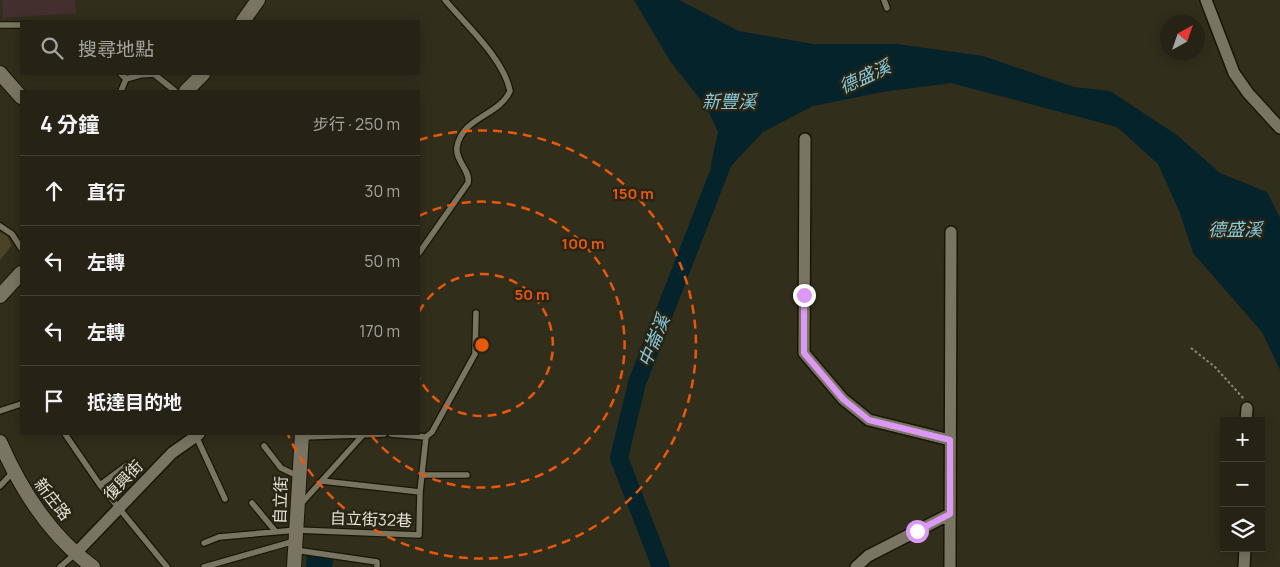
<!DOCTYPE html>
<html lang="zh-TW">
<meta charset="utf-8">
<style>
body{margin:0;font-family:Manrope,"Noto Sans TC",sans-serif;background:#2e2a1e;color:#f1f3f6}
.controls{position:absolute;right:15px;bottom:15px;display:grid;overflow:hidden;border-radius:0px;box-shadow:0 2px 12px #0003}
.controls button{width:45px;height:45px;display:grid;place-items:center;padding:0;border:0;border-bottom:1px solid #423f34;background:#262215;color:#f1f3f6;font:25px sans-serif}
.compass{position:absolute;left:1160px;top:15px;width:45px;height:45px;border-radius:50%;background:#262215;box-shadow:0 2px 12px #0003;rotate:40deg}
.stop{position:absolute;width:15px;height:15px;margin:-11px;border:4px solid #db99f5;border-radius:50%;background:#fff}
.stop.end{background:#db99f5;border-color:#fff;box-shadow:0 1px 5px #0008}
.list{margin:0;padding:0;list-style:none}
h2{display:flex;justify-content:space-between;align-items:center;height:65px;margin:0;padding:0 20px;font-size:21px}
h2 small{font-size:16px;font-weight:400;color:#a4a4a0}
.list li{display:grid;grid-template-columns:32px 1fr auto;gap:15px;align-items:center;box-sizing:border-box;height:70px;padding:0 20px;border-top:1px solid #423f34}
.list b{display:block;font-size:19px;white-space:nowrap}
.list em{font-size:16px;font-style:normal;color:#a4a4a0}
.icon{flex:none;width:28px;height:28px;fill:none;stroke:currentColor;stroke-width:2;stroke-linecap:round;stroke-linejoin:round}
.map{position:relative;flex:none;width:1280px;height:567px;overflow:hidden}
.search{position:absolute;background:#262215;box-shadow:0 2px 12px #0003;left:20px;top:20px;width:400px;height:55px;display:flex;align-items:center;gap:12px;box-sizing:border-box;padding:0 18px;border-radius:0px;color:#a4a4a0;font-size:19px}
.panel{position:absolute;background:#262215;box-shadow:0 2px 12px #0003;left:20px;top:90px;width:400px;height:345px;border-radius:0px}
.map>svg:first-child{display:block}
</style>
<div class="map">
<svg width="1280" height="567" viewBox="0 0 1280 567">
<rect width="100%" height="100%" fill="#322e1c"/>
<path fill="#442f2f" d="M2,0H75L76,13L3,18Z"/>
<path fill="#05232b" d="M634,0H679L739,31L813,44H897L983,56L1074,87L1110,91L1177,135L1220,173L1267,192L1280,218V370L1262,332L1193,253L1180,213L1158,164L1117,127L951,83L882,92L813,106L763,132L714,184L711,164L718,132L707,108L670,61Z
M307,553L334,555L332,567H306Z"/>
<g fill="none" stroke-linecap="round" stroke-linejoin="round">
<path stroke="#05232b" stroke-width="18" d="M661,567L619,458L637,383L723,162"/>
</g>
<path fill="#4a4325" d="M0,232L7,236L12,245L0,260Z"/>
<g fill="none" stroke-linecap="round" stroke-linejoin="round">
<defs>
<path id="service" d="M884,0L887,8
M0,25H21
M121,74L126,79L140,75L154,74L175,91
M121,91L126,79
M0,226L12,234L21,248
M419,253L468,183C471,171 455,161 457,147C462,117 499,116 510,91C504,59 466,25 445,0
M0,411L21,404
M65,434L100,485L167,567
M391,434L426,437
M196,436L225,499
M303,437L384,434
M264,446L281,468L298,476
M422,475H467
M322,481L420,492
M100,485L127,465
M0,486L13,472
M252,503L276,532
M300,505L362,436
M204,543L219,537L297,530L419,535L420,492L426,437L432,432L475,354L476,313
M295,550L377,562V567
M60,567L75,554
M204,567L295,541"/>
<path id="minor" d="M1206,0L1234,73L1248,93L1280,128
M805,139L804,353L843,399L869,420L950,440
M1246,421L1247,408
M75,554L172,453L199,434
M856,567L868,556L950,514
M950,567L951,232
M1244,567L1245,548"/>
<path id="tertiary" d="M243,21L258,0
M0,73L21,97
M186,91L203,74
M0,296L21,273
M0,442C21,490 50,536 93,567
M294,567L302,434"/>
</defs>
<use href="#service" stroke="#1a1606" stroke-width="8"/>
<use href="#minor" stroke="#1a1606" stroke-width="14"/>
<use href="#tertiary" stroke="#1a1606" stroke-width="16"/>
<path stroke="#8e8b7c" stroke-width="2" stroke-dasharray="2.5 2.5" stroke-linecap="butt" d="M1191,348L1215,367L1244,399"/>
<use href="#service" stroke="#7a7562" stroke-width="5.5"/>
<use href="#minor" stroke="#7a7562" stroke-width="11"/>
<use href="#tertiary" stroke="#7a7562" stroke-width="14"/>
</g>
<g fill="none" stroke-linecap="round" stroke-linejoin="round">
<path stroke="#db99f5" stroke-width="6" d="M804,295V353L843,399L869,420L950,440V514L917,531"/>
</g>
<g fill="none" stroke="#e8590c" stroke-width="2.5" stroke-dasharray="9 6">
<path d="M419 312A71 71 0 1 1 419 378"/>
<path d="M419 216A143 143 0 1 1 370 434"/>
<path d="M419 140A214 214 0 1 1 288 435"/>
</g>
<g text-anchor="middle" stroke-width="5" stroke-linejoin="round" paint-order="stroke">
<g font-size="16" fill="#e7e4d9" stroke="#292413">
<text transform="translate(123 480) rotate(-46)" y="6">復興街</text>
<text transform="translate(53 499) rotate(52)" y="6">新庄路</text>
<text transform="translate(280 500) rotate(-88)" y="6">自立街</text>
<text transform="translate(371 519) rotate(2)" y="6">自立街32巷</text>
</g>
<g font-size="18" font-style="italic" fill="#85cbe1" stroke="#292413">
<text transform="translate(865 77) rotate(-25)" y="6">德盛溪</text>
<text x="729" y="108">新豐溪</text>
<text x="1235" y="236">德盛溪</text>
<text transform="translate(654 341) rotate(-68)" y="6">中崙溪</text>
</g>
</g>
<circle cx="482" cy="345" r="8" fill="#e8590c" stroke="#292413" stroke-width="2.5"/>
<g font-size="15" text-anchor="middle" font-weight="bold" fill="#e8590c" stroke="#292413" stroke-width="5" stroke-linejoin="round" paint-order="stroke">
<text x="633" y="199">150 m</text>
<text x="583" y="249">100 m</text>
<text x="532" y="300">50 m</text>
</g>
</svg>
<div class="controls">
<button>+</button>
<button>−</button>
<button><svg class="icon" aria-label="layers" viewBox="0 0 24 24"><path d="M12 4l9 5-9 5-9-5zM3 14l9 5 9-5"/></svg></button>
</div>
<svg class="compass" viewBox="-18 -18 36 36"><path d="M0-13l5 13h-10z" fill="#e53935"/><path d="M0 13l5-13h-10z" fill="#a4a4a0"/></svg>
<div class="stop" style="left:917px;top:531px"></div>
<div class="stop end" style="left:804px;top:295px"></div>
<div class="search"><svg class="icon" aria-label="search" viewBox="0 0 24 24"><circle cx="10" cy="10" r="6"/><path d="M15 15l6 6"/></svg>搜尋地點</div>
<section class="panel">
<h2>4 分鐘<small>步行 · 250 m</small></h2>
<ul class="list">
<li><svg class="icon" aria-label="ahead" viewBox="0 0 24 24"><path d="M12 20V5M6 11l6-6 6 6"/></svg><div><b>直行</b></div><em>30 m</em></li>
<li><svg class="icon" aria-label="left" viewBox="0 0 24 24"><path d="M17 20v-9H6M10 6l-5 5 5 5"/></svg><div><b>左轉</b></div><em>50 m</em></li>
<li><svg class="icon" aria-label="left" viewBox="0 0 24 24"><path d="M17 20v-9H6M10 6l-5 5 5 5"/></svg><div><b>左轉</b></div><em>170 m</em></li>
<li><svg class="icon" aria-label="arrive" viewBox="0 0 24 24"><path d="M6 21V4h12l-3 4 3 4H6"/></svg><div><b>抵達目的地</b></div></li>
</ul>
</section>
</div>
